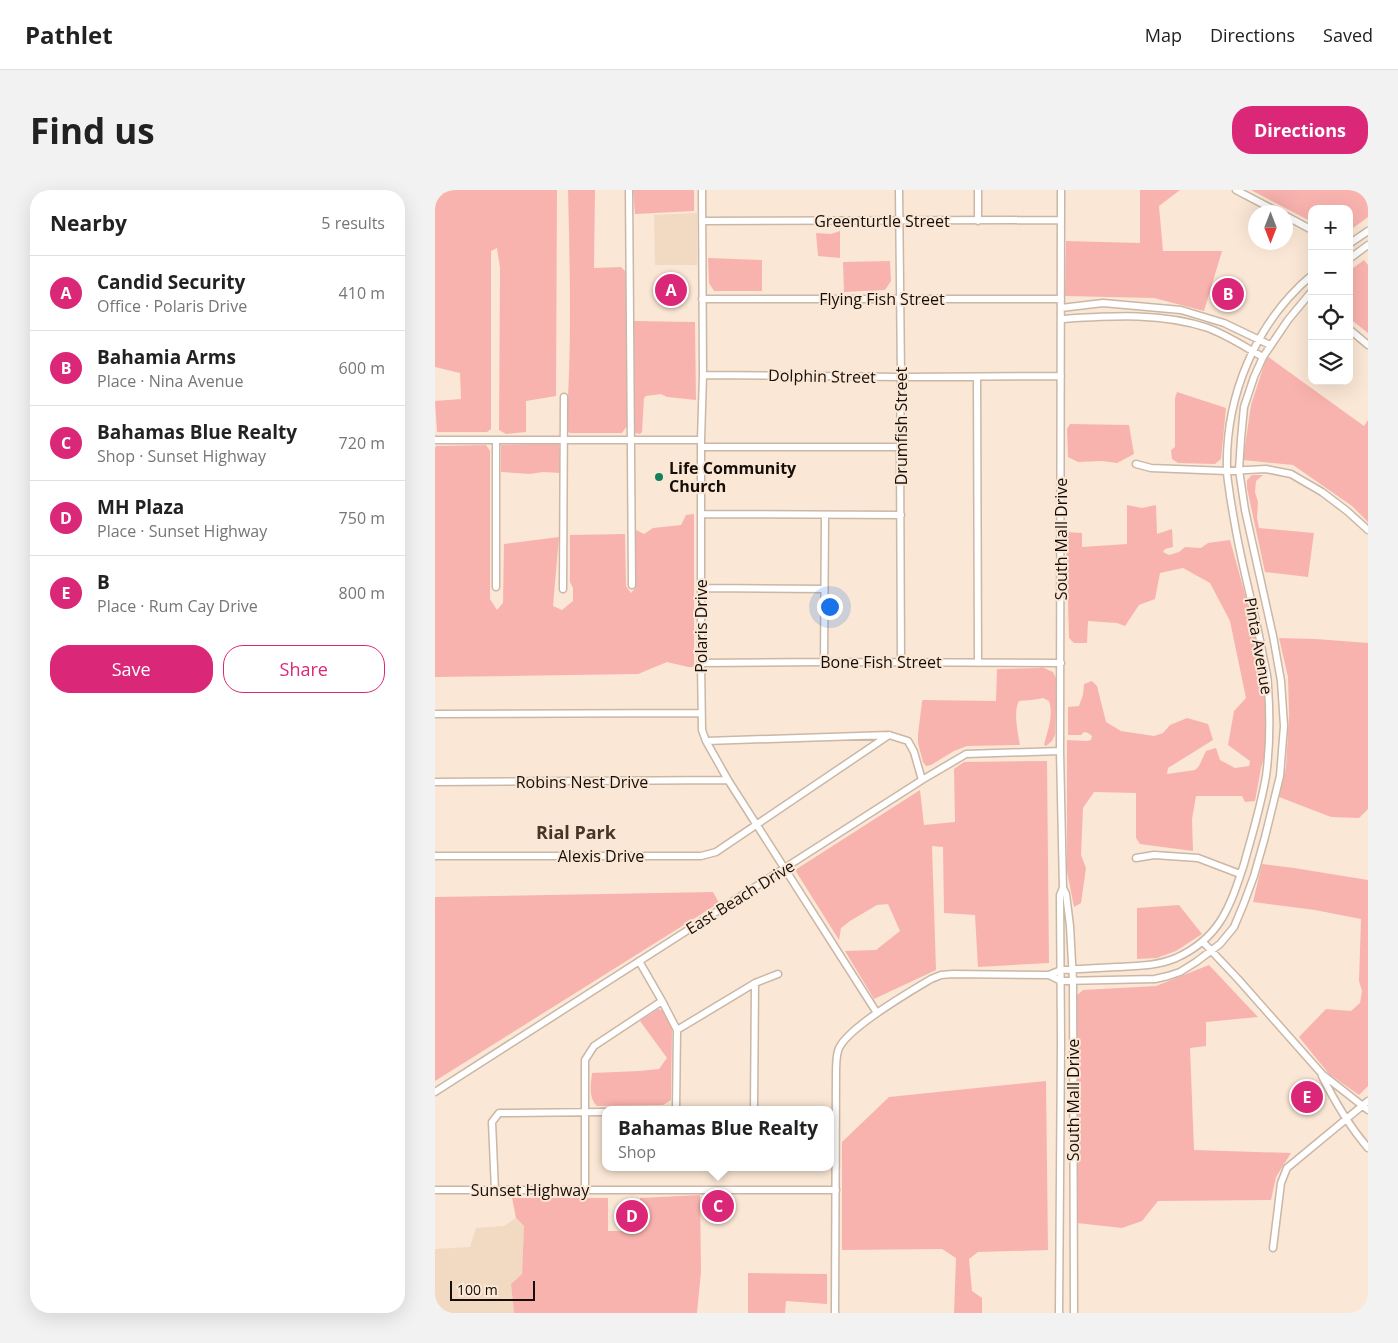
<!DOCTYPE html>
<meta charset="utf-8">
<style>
body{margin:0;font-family:"Open Sans",sans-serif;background:#f2f2f2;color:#222}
.controls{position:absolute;right:15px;top:15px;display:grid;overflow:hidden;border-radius:10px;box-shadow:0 5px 20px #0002}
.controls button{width:45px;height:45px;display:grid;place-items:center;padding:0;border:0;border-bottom:1px solid #e0e0e0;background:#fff;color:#222;font:25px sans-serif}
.compass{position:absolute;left:813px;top:15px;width:45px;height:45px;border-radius:50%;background:#fff;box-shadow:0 5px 20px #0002;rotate:180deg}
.scale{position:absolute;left:15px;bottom:12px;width:85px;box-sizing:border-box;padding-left:5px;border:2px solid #160f09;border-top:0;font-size:14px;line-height:18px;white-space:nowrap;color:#160f09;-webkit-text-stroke:4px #fbe7d5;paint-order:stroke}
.you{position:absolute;left:394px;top:416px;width:18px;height:18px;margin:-12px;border:4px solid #fff;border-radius:50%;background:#1a73e8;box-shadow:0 0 0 8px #1a73e833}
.badge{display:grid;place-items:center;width:32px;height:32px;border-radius:50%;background:#db2777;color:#fff;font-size:16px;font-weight:700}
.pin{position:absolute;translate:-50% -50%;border:2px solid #fff;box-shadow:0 1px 5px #0006}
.popup{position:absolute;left:167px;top:916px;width:232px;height:65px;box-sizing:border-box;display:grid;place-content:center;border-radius:10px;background:#fff;filter:drop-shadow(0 1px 4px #0005);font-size:16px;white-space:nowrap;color:#767676}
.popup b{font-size:19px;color:#222}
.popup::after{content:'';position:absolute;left:50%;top:100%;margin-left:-10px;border:10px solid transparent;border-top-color:#fff}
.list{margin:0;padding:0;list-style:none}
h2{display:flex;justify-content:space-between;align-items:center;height:65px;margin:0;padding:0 20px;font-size:21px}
h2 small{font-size:16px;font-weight:400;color:#767676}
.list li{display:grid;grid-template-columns:32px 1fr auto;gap:15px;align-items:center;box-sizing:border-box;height:75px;padding:0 20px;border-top:1px solid #e0e0e0}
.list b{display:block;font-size:19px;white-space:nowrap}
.list p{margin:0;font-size:16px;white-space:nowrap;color:#767676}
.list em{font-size:16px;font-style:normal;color:#767676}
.actions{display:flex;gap:10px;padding:15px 20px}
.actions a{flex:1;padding:11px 0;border:1px solid #db2777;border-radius:20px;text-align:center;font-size:18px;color:#db2777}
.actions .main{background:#db2777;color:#fff}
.icon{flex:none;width:28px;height:28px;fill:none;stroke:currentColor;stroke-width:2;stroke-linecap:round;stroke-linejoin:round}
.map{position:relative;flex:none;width:933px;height:1123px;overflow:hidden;border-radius:20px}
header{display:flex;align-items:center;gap:30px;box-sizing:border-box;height:70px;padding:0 25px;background:#fff;border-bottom:1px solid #e0e0e0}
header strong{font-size:24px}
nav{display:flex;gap:28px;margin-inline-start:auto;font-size:18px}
.intro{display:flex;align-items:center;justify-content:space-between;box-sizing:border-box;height:120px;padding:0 30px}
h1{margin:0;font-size:35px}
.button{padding:12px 22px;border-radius:20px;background:#db2777;color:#fff;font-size:18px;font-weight:700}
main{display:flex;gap:30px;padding:0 30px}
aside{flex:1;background:#fff;border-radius:20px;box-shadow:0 5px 20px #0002}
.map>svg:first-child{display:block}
</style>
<header>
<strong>Pathlet</strong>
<nav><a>Map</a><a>Directions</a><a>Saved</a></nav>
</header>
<div class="intro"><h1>Find us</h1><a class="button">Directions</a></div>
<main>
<aside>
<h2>Nearby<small>5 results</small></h2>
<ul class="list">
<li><span class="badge">A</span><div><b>Candid Security</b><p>Office · Polaris Drive</p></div><em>410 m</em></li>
<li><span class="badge">B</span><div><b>Bahamia Arms</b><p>Place · Nina Avenue</p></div><em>600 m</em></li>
<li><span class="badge">C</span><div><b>Bahamas Blue Realty</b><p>Shop · Sunset Highway</p></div><em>720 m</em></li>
<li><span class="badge">D</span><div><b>MH Plaza</b><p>Place · Sunset Highway</p></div><em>750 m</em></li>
<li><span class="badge">E</span><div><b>B</b><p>Place · Rum Cay Drive</p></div><em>800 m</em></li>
</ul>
<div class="actions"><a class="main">Save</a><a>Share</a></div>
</aside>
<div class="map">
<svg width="933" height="1123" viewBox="0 0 933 1123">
<rect width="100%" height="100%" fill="#fbe7d5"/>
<path fill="#f2d9c2" d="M262,23V75H220L219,25Z
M81,1028L89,1036L87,1084L76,1094L79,1123H0V1059L35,1057L41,1038L69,1036Z"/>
<path fill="#f9b3af" d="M0,0H122L121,206L91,211V242L71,244L64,240L65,78L62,58L56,61V239L52,242H2L0,211L26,209L25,183L0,177Z
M133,0H160L159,78L186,77L191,82L192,236L187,243H135L131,240C137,160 135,80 133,0Z
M198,0H259V21L200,24Z
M705,0H745L724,16L728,61H787L769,121L719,108L630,106L631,51L705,53Z
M816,0H933V27L914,41V19H877V32Z
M405,41V68L383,66L381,43L396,44Z
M273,68L327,70V101H279L274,93Z
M929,70L933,75V143L914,128V81Z
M455,71L456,91L450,100L409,102L408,72Z
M199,131L260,132L261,210L232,207L226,204L211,206L209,208L207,242L205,244L200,243V241Z
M832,166L929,236L933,230V332L917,316L858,275L808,270L816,215Z
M742,202L791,218L786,269L780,274L743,273L737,269L736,260L740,257V208Z
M635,234L694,235L699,264L682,273L667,271L643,272L633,267L632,239Z
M124,253L126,283L108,282L95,284L66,282V255Z
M51,255L55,261V409L62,420L68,413L69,354L124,347L118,416L127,420L138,411V398L135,392V345L190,344L191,396L196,403L201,397V340L209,344L218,338L246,335L251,325L259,324V477H253L232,472L203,484L0,487V258L1,256Z
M817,285H828L821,291L820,302L823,312L822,328L824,338L879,343L873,387L830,382L812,298V290Z
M692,315L707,318L721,315L722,344L737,339L738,357L730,359L728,362L734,365L744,362L750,357L766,358L773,353L795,350L819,437L827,481L826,496L830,511V565L826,578L820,611L810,612L807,606H761L757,629L758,661L705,654L701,648V603L659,602L648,618L646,665L651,678L646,713L639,717L632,681V550L652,551L656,550L657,546L653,543L649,542L646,545H633V517L644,516L648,505L649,494L657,491L662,496L671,532L686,541L719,546L728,543L735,535L752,528L773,534L778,550L733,578L732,584L760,580L764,576L771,561L781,558L785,570L800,578L814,576L815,571L793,555L799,521L811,508L795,431L775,393L748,378L725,383L720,409L704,415L690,436L682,433L653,431L652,453H639L634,448L631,342L647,343V357L692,354Z
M844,448L881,449L933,453V619L924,628L896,627L844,607L851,577L854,525L853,487Z
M607,477L618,482L622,490L620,545L617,551L611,556L609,555C612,541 619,527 614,511L608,508C600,510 592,510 584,511C578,521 583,544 585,555L532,556L519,561L496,575L491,576L488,572L483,553V544L487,512L488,510L561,511L562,479L605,478Z
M612,571L614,773L543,777L540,725L509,723L508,657L497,656L501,780L439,809L410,761L441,760L465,741L453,714L442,715L415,731L406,738L404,750L360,680L485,600L489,635L520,632L519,579L529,572Z
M827,674L859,678L933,690V896L924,905L894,884L864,847L891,819L916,821L925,813L927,801L924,791L926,729L880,720L818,712Z
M278,702L284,713L0,891V707Z
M744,715L767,744L741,761L722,768L702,769V718Z
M774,775L823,827L771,832V856L755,858L759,960L856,963L841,987L836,1010L723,1011L707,1031L687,1038L642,1033L641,806L648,800L721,796Z
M223,819L230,821L237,838L236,910L228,915L162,916C153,907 156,894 157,883L204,881L224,879L232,868L205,831Z
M611,891L613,1060L543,1062L534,1069L537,1101L547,1108V1123H519L521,1068L507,1059L407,1060V952L454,907Z
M265,1005L266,1082L262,1123H79L76,1094L87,1084L89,1036L81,1028L77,1008H173V1041H205V1008Z
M313,1083L392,1084V1114L351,1111L350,1123H313Z"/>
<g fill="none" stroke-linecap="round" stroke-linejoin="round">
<defs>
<path id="minor" d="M194,0L197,395
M267,0L268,185L266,250V473L267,540L271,551L293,590L442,823
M464,0L466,187L465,257L466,472
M801,0L843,22
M851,26L877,40
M267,31L626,30
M543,31V0
M914,54L933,41
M914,69L933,55
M267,109H626
M626,118L668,113L746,120L789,133L835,155
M626,129C674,126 726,122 773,138C792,145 810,157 828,167
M914,139L933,155
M268,185L466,187L626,186
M542,187L543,473
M0,250H266
M61,250V397
M266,257H465
M701,274L716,278L792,281L831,279L856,284L887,302L912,321L933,340
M266,324L466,325
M266,398L389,399
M128,399L129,207
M389,472L390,326
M266,473L389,472L626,473
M0,524L266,523
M271,551L454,545L473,551L479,562L487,590
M0,592L293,590
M0,666H266L281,662L454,545
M701,668L719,665L763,668L805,684
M628,698L631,704L635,736L638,791L639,1123
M768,752L803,789L887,884L933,920
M204,771L227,811L242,840L241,920
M614,785L626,791L720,789L733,786L745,782L761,772L785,754L799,737L809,713L819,686L830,647L845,586L849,536L846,491L838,446L810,320L804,280L806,249L809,217L819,187L828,167L853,130L877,101
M242,840L320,793L343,784
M887,886C900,912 914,936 933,958
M0,902L487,590L531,564L625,561
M319,920L320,793
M0,1000H401
M150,1000V870L159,856L227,811
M60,1001L57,932L64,923L170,922
M838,1058L846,993L852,978L933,911
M400,1123L401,884C401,877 401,868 403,861C408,840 476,801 496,789L506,785L518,784L614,785L626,780C644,779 663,778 682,777C702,776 722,776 741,768C785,748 795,717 809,674C817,645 826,616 831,586C835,557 835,525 833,496C833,486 830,476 828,466C822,431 812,396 805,361C801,343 798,324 795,306C794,297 792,288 792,280C790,207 820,133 877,85
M624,1123L626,853L625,705L628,698L625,561L626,0"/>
</defs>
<use href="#minor" stroke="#cab7a6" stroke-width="9"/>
<use href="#minor" stroke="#fff" stroke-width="6"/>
</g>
<circle fill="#13805c" stroke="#fbe7d5" stroke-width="2" cx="224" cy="287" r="5"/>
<g text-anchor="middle" stroke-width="4" stroke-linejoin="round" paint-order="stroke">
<g font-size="16" fill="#160f09" stroke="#fbe7d5">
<text x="447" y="37">Greenturtle Street</text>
<text x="447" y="115">Flying Fish Street</text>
<text transform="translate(387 186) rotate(1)" y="6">Dolphin Street</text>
<text transform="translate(466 236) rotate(-90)" y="6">Drumfish Street</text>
<text transform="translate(626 349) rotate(-90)" y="6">South Mall Drive</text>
<text transform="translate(266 436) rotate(-90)" y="6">Polaris Drive</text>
<text transform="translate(824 456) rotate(80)" y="6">Pinta Avenue</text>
<text x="446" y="478">Bone Fish Street</text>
<text x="147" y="598">Robins Nest Drive</text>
<text x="166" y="672">Alexis Drive</text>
<text transform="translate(305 707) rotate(-32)" y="6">East Beach Drive</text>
<text transform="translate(638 910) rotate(-90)" y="6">South Mall Drive</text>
<text x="95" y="1006">Sunset Highway</text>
</g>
<g font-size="16" font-weight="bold" fill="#160f09" stroke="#fbe7d5" text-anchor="start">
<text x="234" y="284">Life Community<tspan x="234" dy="18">Church</tspan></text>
</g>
<g font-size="18" font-weight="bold" fill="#463628" stroke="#fbe7d5">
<text x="141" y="649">Rial Park</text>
</g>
</g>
</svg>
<div class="controls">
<button>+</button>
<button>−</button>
<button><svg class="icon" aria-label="locate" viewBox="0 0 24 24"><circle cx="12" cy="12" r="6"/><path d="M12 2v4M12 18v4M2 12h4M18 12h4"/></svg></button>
<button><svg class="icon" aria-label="layers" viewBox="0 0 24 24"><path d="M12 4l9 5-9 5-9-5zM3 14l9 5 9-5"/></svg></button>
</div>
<svg class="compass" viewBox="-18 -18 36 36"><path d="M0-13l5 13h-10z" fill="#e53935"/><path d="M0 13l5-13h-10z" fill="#767676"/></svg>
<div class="scale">100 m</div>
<div class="you"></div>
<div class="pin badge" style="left:236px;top:100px">A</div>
<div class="pin badge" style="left:793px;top:104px">B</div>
<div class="pin badge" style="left:283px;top:1016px">C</div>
<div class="popup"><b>Bahamas Blue Realty</b>Shop</div>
<div class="pin badge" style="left:197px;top:1026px">D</div>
<div class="pin badge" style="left:872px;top:907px">E</div>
</div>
</main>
